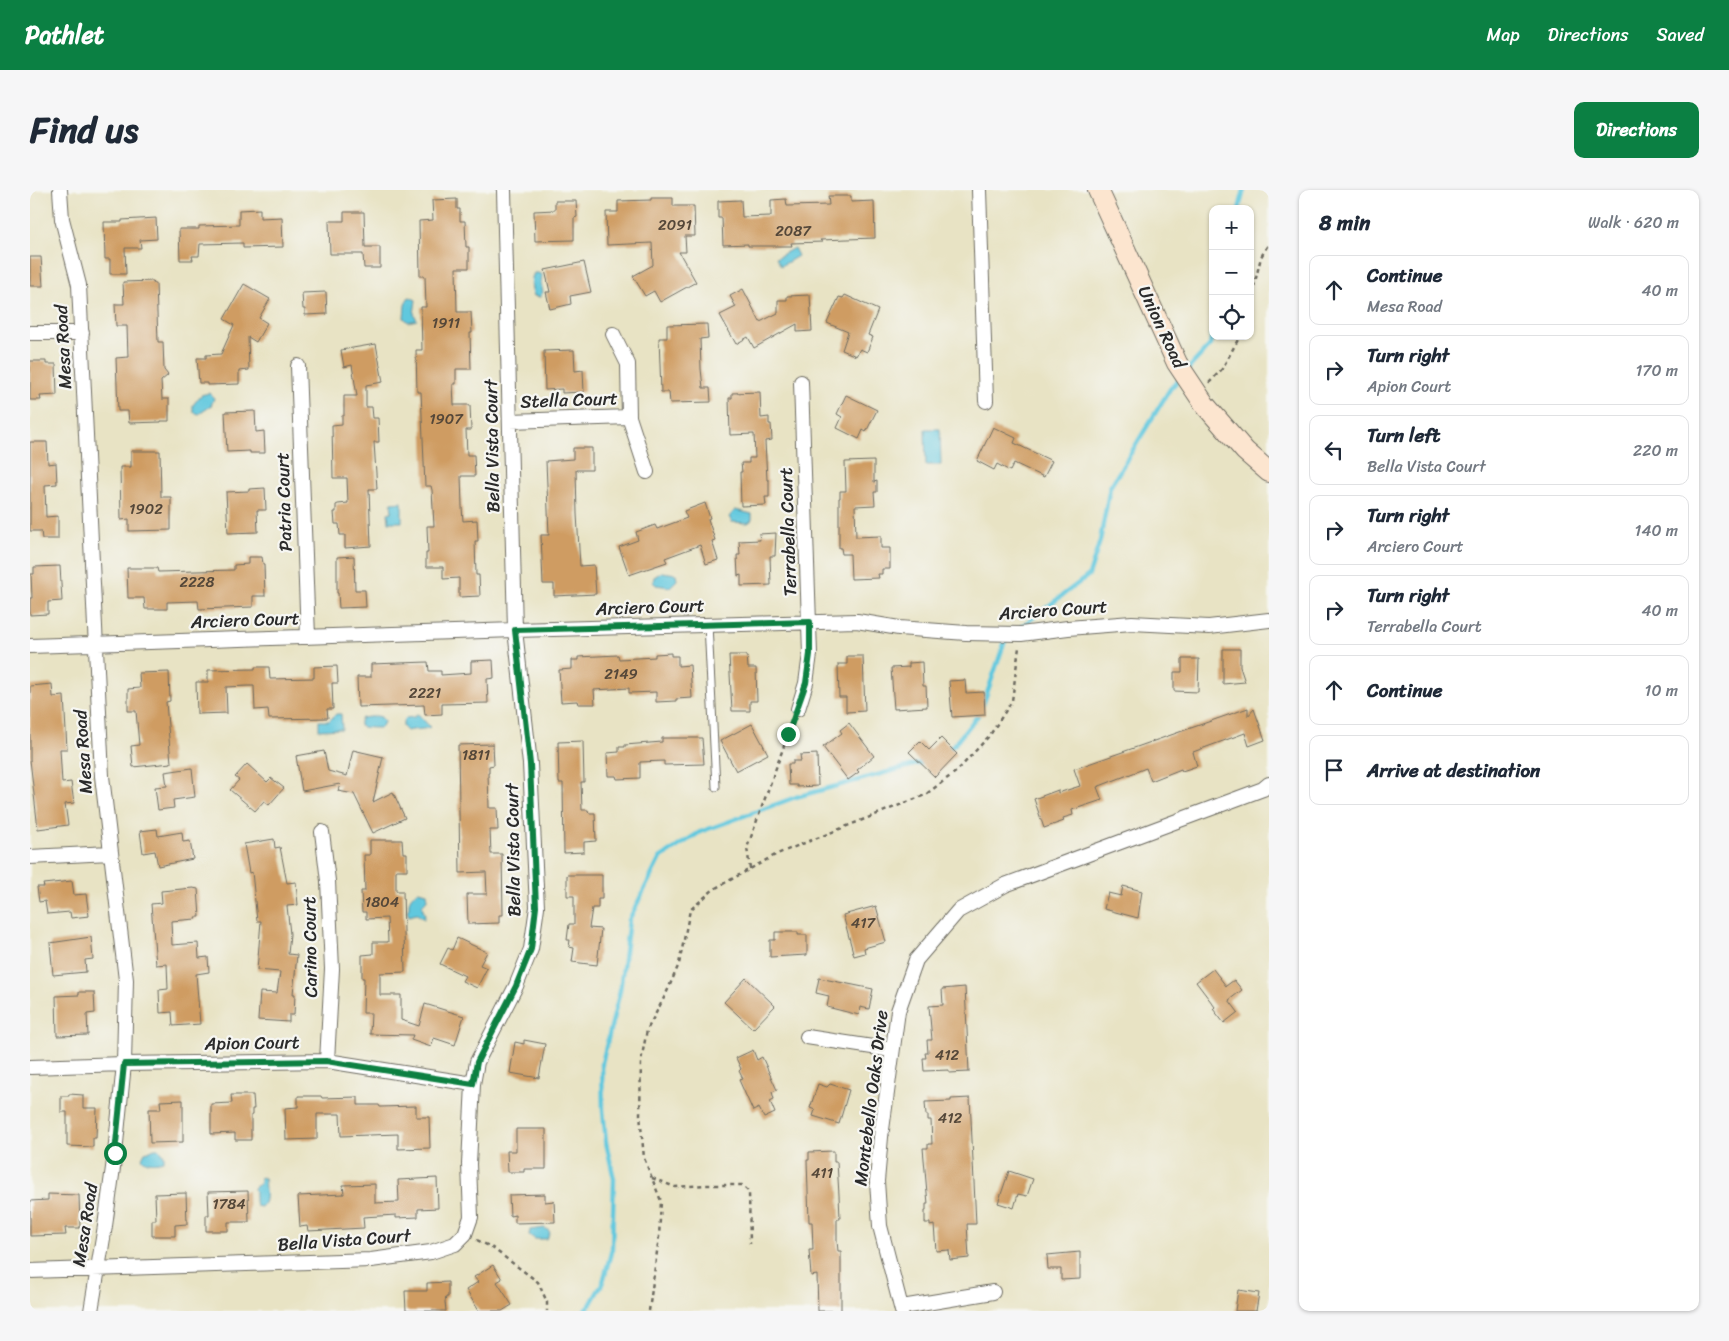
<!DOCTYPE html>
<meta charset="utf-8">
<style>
body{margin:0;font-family:Sriracha,sans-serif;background:#f6f6f7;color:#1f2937}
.controls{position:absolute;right:15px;top:15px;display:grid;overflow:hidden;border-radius:10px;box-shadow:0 1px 4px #0004}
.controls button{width:45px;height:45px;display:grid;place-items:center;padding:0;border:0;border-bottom:1px solid #e0e1e3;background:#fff;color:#1f2937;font:25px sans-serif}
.stop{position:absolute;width:15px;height:15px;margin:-11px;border:4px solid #0b8043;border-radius:50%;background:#fff}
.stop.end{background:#0b8043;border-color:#fff;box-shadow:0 1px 5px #0008}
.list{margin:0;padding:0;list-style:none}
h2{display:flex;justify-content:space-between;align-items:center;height:65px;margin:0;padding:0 20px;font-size:21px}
h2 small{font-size:16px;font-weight:400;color:#747a83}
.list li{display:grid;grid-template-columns:32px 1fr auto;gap:15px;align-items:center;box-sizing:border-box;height:70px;margin:0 10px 10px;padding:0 10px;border:1px solid #e0e1e3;border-radius:10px}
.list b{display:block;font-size:19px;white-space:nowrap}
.list p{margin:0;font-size:16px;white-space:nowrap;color:#747a83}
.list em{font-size:16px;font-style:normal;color:#747a83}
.icon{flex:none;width:28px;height:28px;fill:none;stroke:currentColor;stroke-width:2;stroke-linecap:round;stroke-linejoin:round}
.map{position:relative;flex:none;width:1239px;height:1121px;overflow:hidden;border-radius:10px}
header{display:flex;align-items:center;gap:30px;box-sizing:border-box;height:70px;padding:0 25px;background:#0b8043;color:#fff}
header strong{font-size:24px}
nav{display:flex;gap:28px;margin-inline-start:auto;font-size:18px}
.intro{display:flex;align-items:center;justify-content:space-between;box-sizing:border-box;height:120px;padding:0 30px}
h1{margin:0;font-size:35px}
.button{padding:12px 22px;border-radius:10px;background:#0b8043;color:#fff;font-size:18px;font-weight:700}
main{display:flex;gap:30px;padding:0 30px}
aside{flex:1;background:#fff;border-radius:10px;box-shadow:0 1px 4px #0004}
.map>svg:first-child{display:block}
</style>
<header>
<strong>Pathlet</strong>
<nav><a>Map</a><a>Directions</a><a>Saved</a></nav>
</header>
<div class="intro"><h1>Find us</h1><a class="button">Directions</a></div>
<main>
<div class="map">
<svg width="1239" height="1121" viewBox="0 0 1239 1121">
<rect width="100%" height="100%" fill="#f6f6f2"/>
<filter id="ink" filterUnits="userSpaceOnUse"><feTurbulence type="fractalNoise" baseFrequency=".02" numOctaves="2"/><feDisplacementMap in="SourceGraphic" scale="10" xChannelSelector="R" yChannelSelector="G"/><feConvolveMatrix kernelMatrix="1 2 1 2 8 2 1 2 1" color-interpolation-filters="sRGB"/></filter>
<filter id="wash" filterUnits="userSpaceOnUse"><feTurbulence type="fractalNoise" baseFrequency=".0096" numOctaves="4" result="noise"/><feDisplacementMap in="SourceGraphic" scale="20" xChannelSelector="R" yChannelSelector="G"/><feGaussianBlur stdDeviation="1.12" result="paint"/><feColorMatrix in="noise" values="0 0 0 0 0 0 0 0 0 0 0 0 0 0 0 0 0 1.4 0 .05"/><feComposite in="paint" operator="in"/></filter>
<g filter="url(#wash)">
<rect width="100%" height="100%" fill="#e8e3c4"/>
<path fill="#61c8de" stroke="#467a84" d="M764,58L768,66L751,76L746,68Z
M504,83H508L512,85L511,93L513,102L510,107L504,106C501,98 500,90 504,83Z
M380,107L386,110L384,124L387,130L378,132L374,128L375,115L378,108Z
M179,203L184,208L181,216L169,224L163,222V215L171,205Z
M895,239H910L911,275H896Z
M372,312V332H359L358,323L362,322L361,313Z
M705,320L722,324V330L718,333L702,332L699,327Z
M632,382L646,384L647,390L640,397L626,395L623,392L624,387Z
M306,524H311L312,539L289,540V531H299Z
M388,524L400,537C396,540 383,539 377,541L373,537V531L376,528L384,527Z
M347,526L351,527L354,532L351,538C346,538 334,538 330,536V531L332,528Z
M388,701L397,703C399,710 395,711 392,716L395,726L394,729L387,724L379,726L377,721L379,717C378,709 382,705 388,701Z
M125,959H129C133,962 136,967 133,971C127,973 116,974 112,968L115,962Z
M232,987L235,989C233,998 239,1010 231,1017L226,1016C224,1010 226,1004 224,998L230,993V988Z
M515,1038L520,1042L517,1049H505L499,1045L500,1040Z"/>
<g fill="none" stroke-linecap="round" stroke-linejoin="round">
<path stroke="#61c8de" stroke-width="4.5" d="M1209,19L1214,0
M1158,179L1180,155L1183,139
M987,440L1059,385L1070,351L1080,297L1140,199L1151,187
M953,515L976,448L979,446
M917,559L923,556L950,523
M554,1121L560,1115L573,1092L582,1059L584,989L576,952L573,920L572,873L590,801L599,730L630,668L670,642L766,607L895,572"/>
</g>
<g id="blocks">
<path fill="#cf9c62" d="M798,6H821V12L844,11L845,48L790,50L793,52L761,53L762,56H718V54L693,55L692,28H688V11L711,10L712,27L741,26V10L756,9L757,16L799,15Z
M621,8H643V16H664L665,46H655L656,62H649L666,92L630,112L624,101L615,106L603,86L623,75L622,53L577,55L576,22H588V11L621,10Z
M427,9V19H430V31H435L436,57H439V78H426L427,122H441L442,143H440L441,179H426V194H423L424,215H440L441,240H436L437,265H444L445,286H431L432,317L433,331L447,330L448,351H445L446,385H449L450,406L429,407V388L413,389V377H396V363H398L397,336H404L402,300L401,296H395L391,202H387L386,160H392L391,117H396L395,86H390L389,31L403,30L402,10Z
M525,11H546L547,27L544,28V50L505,51L504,21L525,20Z
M230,19V28L252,27L253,57L213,58V53L170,54L169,66H162L163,70H150L149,39H169V36L209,35V20Z
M314,22H334L335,57H350V78H334L333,64H300L299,31H314Z
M126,28L127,49L110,50L111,58H95L96,84H80V69H75L74,32H92V30Z
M0,67H11L13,96H0Z
M554,72L561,102L540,106L541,114L520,119L516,102H520L515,80Z
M123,91L124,94H126L128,152H133L134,180L138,185L131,191L132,209H139V231H131V232L99,233L98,221H88L86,168L98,167L97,136H86L85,114H94L93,92Z
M214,94L240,109L229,128L237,133L226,152L218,147L219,180L209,181V194L177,195V193H169L167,168H176V165L191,164L204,135L194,129Z
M713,99L730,132L748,123V110H757V106L780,105L782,141L767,142V134L724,158L718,147L706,154L690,125L706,117L700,106Z
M296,102L297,124L275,125V119H273L272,103Z
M815,105L848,120L838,145L843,147L837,162L830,159L826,166L812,160L818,142L797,133L809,107L813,108Z
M677,134L678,148L670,149L671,179L673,198H680L681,212L640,213L639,202H631L629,148H637V135Z
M346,154L353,192L336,195V217H342L343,228H348L349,252H344L347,299H339L341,356L315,358V345H310L309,334H305L304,322H306V315L308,314L318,313L317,288H303L302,235L312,234V226H314V206H327L322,175L314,177L311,160Z
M544,160L545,181L553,180L554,202L532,203V199L515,200L514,161Z
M0,171H16V174H26L27,205L10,206L11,210H0Z
M730,202L731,228L739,227V234H741L742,250L735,251L737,290H739V307H735L736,315L711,316L710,282H712L711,273H719V268H725L724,244L700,245L699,208H702V203Z
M816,205L847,220L836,242L833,240L829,249L807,238L812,227L807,224Z
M225,221L226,242L234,241L235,263H220V261L197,262L195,222Z
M963,237L986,248L984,253L1022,271L1014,287L984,273L980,281L967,274L964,280L947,271Z
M0,252H17L18,274L26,273L27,294L15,295L16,327L28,326V349H12L11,341H0Z
M543,258H562V280H546L547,324L550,376L564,375L566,404L524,406V394H513L511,345H519L516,271L543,269Z
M101,261H130L131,307H141V340L99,341V329L91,330L90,277H101Z
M844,271V292L847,291V302H844L845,315L825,316L826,347L851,346V358H860V379H852V384H848L849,388L821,389L820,364H812L811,358H809V308H810V301H816L815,272Z
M235,298L236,320H227L228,342L198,343L196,302L219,301V299Z
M675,313L680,328L678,329L685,350L682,351L688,370L676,374L670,355L635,368L637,372L599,385L589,357L608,350L606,342L625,335L627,339L657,328L654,321Z
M746,343L745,366H740L741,395L711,396V385L708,386L707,365H710L709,351L730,350L729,344Z
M324,366L325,400H335L336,417L309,418L308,403H307V367Z
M218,367H232L233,374H234L235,406H223V417L169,419L168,411L137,412V419H115L114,408H98L97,378H127L128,382L204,380V375L218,374Z
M30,376L32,411L18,412V424L0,425V408H2L1,384H4V377Z
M1193,459H1210V477L1215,492L1193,494Z
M641,463V466H648V476L660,475L662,508L646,509V511L626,512V502L599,503V498L564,500L565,514H548L547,511L531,512L529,480L542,479V470H548V467L588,465L589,469L625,467V464Z
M699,465H717L718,478H726L727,511H720V521H702Z
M817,466H833L835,521L816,522V507H809L808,474H817Z
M1152,469H1169L1168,502L1144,501V482H1152Z
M463,470L464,488L457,489L458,513L412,514V524L395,525L394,515L328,517L327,487H341V474L398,472L399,481H411V485L441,483V471Z
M892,472L893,496H896L897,517L864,519L861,478L879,477V473Z
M307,476L308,493H302L303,519H297L298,528L239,529L238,519L225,520L224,496H218L196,497L197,523L167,524L166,492H178V480L225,479V477H239L240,489L284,488V477Z
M139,482L140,511L136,512L141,573L103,577L101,556L109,555L106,521H98V499L110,498L109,483Z
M935,490L936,503L954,502L955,525L922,527L919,491Z
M22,494L23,507L34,506L37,559H30L32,593L41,592L44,613L35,614L38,635L8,639L0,570V496Z
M1218,518V526L1224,519L1235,550L1219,556L1215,543L1163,562L1167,576L1152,581L1151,579L1121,591L1116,578L1067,597L1072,610L1042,620L1043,625L1033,628L1034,631L1014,638L1004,609L1028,600V603L1050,596L1044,579Z
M819,533L844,566L827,580L829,582L818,590L793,557L812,543L810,540Z
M722,534L738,564L706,581L690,551Z
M632,548H672L674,574L634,575V571L610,572V588L587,589L586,586H578L577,563L589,562V557H595V555L632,552Z
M911,548L927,564L905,587L879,562L890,551L899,560Z
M553,551L554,592H551L552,620H558L559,623H565L566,651L554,652V662L534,663L533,593H529L528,552Z
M463,554L464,575L459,576V583H458L459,618H467L468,640H460L461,664H472L473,725H469V733L438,734L437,704H457L456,682L430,683L428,555Z
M323,560L353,567L343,612L363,602L375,628L343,643L324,604L308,601L310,594L272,601L266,566L294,561L298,581L317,586Z
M787,564L788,596L767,597V595H759L758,574H763V571H771L770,565Z
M217,574L237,592L241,588L254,598L239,615L234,611L225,621L200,600L209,590L205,587Z
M162,578L165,607L143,610L144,618L128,620L125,597L137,596L135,582Z
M127,639L128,646L152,642L153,652L160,651L163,669L128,676L125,661L113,663L110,641Z
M244,649L245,658L250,657L257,693L266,692L268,715L257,716L260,744L258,764L267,765L263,804H265L264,825H259V832L228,830L230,802L247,803L250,782L227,780L231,731H227L222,682L219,683L214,654Z
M340,650H372L373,663H377V680H366V701H373L375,782L350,783V805H371V830L389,836L395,814L434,826L425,855L404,848L401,857L381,850L383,845L340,844L341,823H333L334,788H332V765L343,764V752H358L357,728L336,729V722H332L331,701H335L334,665H340Z
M537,685H572V709H568V718H562L559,738L571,739L567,775L542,772L544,758L539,757L540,750H537L539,734H544V706H537Z
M42,691L44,705L56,704L59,726L41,728L40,722L17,724L15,711L9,712L7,697H14L13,694Z
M1093,696L1112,701L1108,728L1074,719L1078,703L1091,706Z
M163,698L168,699L170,727H165L166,729L141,731L142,755L168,753L169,768L178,767L179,782L166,784L170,834L143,836L142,822L130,823L129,800L138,799L137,774L126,775L121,714L132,713L131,701Z
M846,716L856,752L834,758L835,763L824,766L813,725Z
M745,742H768V745H777V765L740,767V750H745Z
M61,747L63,769L55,770L56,782L23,785L20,753Z
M427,748L457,762L450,775L457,778L447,798L432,791L435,786L410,774L418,758L422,760Z
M1183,779L1196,796L1204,790L1212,800L1199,810L1208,822L1194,833L1183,819L1185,817L1166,792Z
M716,788L745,816L723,839L694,812Z
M789,788L843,799L839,819L830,817L829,825L797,817L799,806L786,803Z
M935,797L939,882L919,883V880L894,881L893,868H896L895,863H898L897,850H902L899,816L913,815L912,799Z
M49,802H64L65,823L57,824L58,845L27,846L26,806L49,805Z
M494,850L515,854L509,888L480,883L485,852L494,854Z
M723,860L727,870L732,867L747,900L742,902L744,909L740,911L745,923L734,928L729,918L723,921L709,890L713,889L709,881L711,879L706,868Z
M788,894L797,897L800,894L819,900L809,934L783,926L785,920L780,918Z
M39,904L53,905V918H67L66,948H63V957L37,956V922H31V906H39Z
M201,905H223L224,919H222V925H221V950H205V943L181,944V914L202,913Z
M268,906H291L292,908L328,907V915H349L350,917L386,916V927H399L400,958L368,959V944L311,946L310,924H287V949L256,950L255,918L268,917Z
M940,908L946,1034H937L939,1068L920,1070L919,1060L906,1061L904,1035L900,1036V1033H895V1021H896V1014H898L893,958H898V954H902L901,930H898V925H896L895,912L921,911V909Z
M153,910V952L120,953L119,919H131L130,911Z
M486,939H516V979H494V982H478L477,961H486Z
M804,961V972H807L809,1005L810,1029H807V1051L808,1061H811V1121H788L787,1085L781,1086L779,1060H783L782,1032H779L777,970H779V962Z
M979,981L1003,989L997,1006L988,1004L984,1018L968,1013Z
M407,988L408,1018L388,1019V1027L366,1028V1025L333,1027L334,1038L278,1041L277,1036L270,1037L268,1006L314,1004L313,995L345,994V1013L369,1012L368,990Z
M218,1001L219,1032H198V1041H176V1025H179L178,1002Z
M156,1003L157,1034L145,1035V1046H122V1030H126L125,1004Z
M18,1004L49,1005L50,1038H35L36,1045L0,1046V1011L18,1010Z
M515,1004V1012L524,1011L525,1032L485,1033V1025L480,1026L479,1005Z
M1050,1062V1089L1031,1090V1079H1018L1017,1065Z
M463,1075L472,1089L467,1092L482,1115L472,1121H449L436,1100L448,1092L444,1087Z
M418,1092V1107H416L415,1112L416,1121H376L375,1101H397V1093Z
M1208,1100L1229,1103L1226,1121H1205Z"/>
</g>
</g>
<g filter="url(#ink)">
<use href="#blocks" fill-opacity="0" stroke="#6d6b61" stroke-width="1"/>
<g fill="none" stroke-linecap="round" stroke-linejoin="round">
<defs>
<path id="lane" d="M678,434L686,597"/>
<path id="street" d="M30,0L32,29L49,95L72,586L96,790L94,874L85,963L75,1036L61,1121
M949,0L956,211
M0,143H52
M583,144L598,174L599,227L617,282
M268,176L278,447
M480,231L599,227
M0,456L485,440L827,431L869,438L936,443L991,444L1038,438L1102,433L1179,437L1239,430
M768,519L776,493L780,464L771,192
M292,642L298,691L302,779L297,871
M0,667L80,663
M777,847L862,860
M0,877L94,874L297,871L443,894
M0,1081L341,1070L401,1062L425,1054L435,1044L441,1027L439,974L443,894L447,872L486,796L501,759L507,717L500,574L485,440L474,0
M872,1117L963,1102
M872,1121L850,1036L847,991L851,947L868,821L886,770L928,721L975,695L1233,599L1239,594"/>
<path id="secondary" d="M1068,0L1147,173L1175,215L1215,261L1239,282"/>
</defs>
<use href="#lane" stroke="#6d6b61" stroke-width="9"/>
<use href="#street" stroke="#6d6b61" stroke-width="16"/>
<use href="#secondary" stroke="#6d6b61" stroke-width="22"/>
<path stroke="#6d6b61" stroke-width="2.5" stroke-dasharray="4 4" stroke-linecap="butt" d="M1220,113L1231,67L1239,53
M1179,193L1192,179L1210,146
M720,679L717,658L763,531
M622,988L645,997L675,995H712L719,1002L720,1054
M447,1050L461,1057L508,1092L517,1112V1121
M619,1121L629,1047L631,1011L614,968L610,925L611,871L617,840L636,804L649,774L660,720L684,699L747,664L895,605L927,581L960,545L982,511L989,457"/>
<use href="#lane" stroke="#fff" stroke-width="7"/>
<use href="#street" stroke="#fff" stroke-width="14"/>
<use href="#secondary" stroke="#fce5cf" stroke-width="20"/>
</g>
</g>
<g fill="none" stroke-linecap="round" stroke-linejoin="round" filter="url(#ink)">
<path stroke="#0b8043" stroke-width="6" d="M85,963L94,874L296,871L443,894L447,872L486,796L501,759L506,717L500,574L485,440L780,432V464L776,493L758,544"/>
</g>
<g text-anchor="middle" stroke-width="4.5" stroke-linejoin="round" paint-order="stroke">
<g font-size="15" fill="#544739">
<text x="645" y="40">2091</text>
<text x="763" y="46">2087</text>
<text x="416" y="138">1911</text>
<text x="416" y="234">1907</text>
<text x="116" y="324">1902</text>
<text x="167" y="397">2228</text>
<text x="591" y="489">2149</text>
<text x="395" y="508">2221</text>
<text x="446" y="570">1811</text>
<text x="352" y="717">1804</text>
<text x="833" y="738">417</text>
<text x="917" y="870">412</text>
<text x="920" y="933">412</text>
<text x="792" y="988">411</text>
<text x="199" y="1019">1784</text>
</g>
<g font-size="18" fill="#2b2b2b" stroke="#f6f6f2">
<text transform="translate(1132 137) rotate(65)" y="6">Union Road</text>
<text transform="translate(33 157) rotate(-93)" y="6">Mesa Road</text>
<text transform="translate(539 210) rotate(-2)" y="6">Stella Court</text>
<text transform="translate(462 256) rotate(-91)" y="6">Bella Vista Court</text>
<text transform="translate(254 312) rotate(-92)" y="6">Patria Court</text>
<text transform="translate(758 342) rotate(-92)" y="6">Terrabella Court</text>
<text transform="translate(620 417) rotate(-2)" y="6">Arciero Court</text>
<text transform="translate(1023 420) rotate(-4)" y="6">Arciero Court</text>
<text transform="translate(215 430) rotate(-2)" y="6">Arciero Court</text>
<text transform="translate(53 562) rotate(-94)" y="6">Mesa Road</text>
<text transform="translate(483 660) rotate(-91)" y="6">Bella Vista Court</text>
<text transform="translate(280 757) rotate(-91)" y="6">Carino Court</text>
<text transform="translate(222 853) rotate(-1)" y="6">Apion Court</text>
<text transform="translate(841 908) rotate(-83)" y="6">Montebello Oaks Drive</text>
<text transform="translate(55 1035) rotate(-81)" y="6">Mesa Road</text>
<text transform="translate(314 1050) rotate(-4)" y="6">Bella Vista Court</text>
</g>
</g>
</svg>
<div class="controls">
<button>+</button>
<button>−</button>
<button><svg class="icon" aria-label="locate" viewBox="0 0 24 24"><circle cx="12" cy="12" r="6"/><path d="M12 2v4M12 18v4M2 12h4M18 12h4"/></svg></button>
</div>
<div class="stop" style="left:85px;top:963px"></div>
<div class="stop end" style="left:758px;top:544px"></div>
</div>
<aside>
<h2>8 min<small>Walk · 620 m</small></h2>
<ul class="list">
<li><svg class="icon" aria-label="ahead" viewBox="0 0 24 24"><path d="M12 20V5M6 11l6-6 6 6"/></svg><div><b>Continue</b><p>Mesa Road</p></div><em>40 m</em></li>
<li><svg class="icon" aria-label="right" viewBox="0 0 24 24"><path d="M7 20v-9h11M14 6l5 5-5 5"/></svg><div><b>Turn right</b><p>Apion Court</p></div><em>170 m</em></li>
<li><svg class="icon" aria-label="left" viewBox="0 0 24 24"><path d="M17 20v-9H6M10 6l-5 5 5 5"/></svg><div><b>Turn left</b><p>Bella Vista Court</p></div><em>220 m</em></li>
<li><svg class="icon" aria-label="right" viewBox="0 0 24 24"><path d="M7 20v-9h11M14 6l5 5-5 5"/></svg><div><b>Turn right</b><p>Arciero Court</p></div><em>140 m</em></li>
<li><svg class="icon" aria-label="right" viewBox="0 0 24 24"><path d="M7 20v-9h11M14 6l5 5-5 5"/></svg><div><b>Turn right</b><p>Terrabella Court</p></div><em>40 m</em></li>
<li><svg class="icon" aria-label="ahead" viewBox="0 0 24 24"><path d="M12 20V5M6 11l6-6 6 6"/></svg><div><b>Continue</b></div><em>10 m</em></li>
<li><svg class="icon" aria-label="arrive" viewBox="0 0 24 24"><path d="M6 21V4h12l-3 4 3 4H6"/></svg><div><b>Arrive at destination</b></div></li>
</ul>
</aside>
</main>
